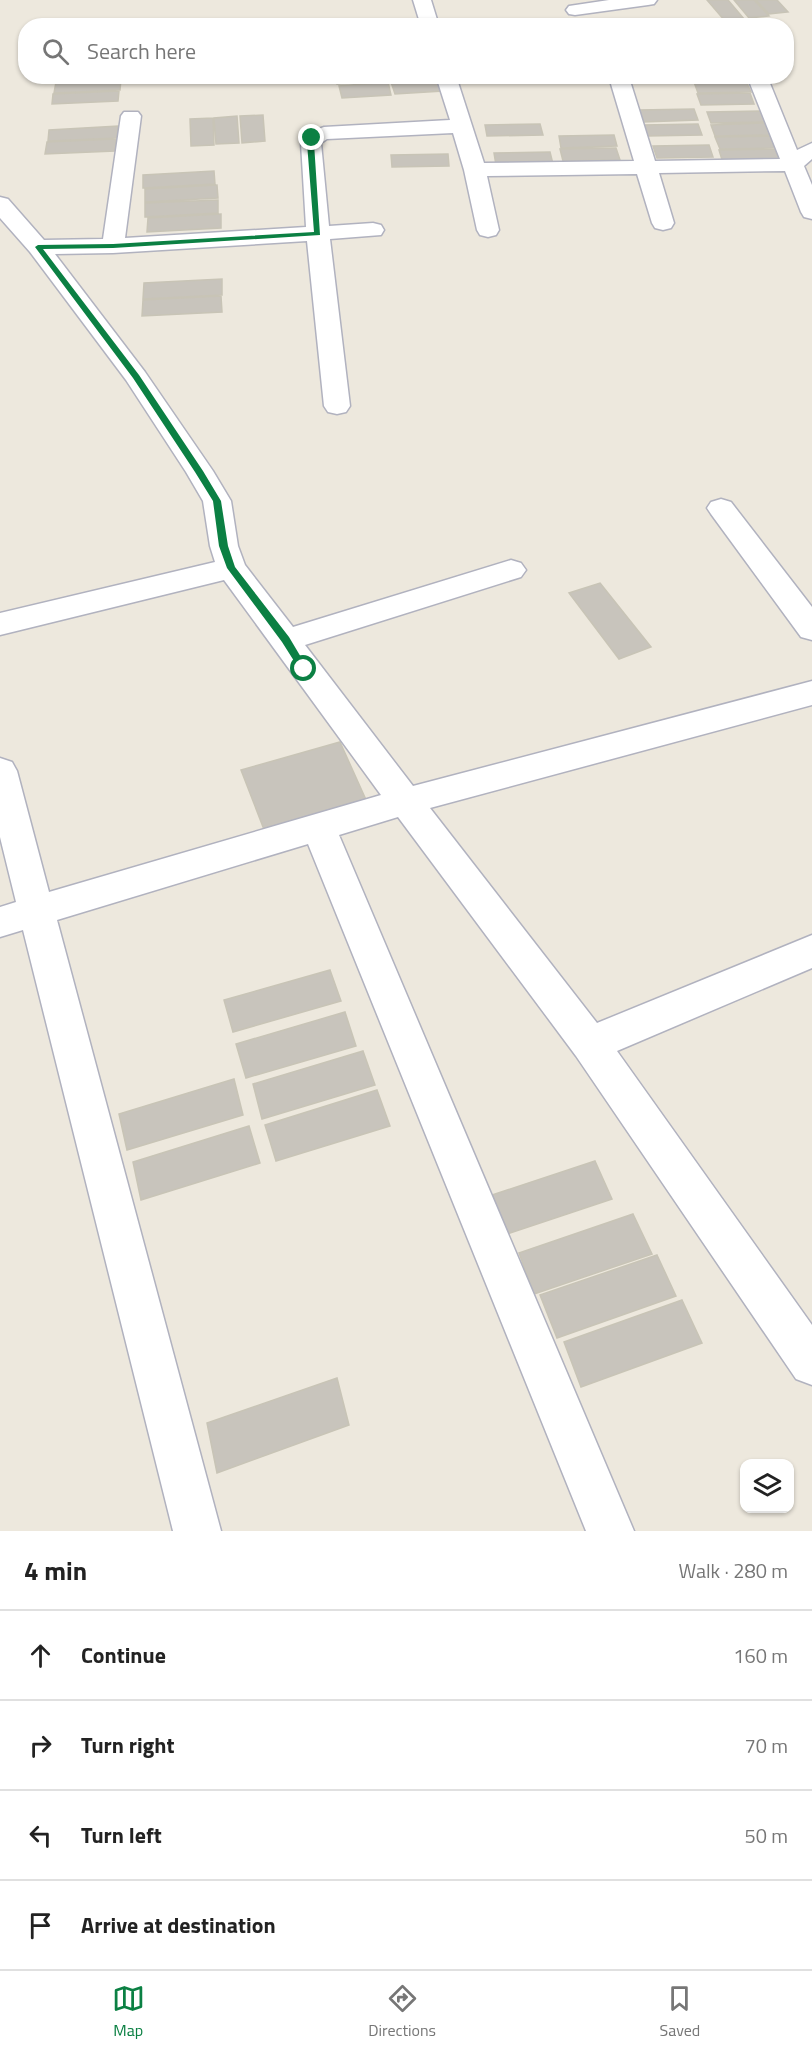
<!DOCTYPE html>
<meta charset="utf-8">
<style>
body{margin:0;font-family:"Titillium Web",sans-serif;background:#f6f6f6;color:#222}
.controls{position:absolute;right:18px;bottom:18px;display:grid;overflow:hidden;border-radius:12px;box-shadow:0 2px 4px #0004}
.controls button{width:54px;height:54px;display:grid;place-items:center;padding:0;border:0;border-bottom:2px solid #e0e0e0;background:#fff;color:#222;font:30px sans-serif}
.stop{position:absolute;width:18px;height:18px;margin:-14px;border:4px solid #0b8043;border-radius:50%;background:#fff}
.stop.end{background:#0b8043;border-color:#fff;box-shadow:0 2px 6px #0008}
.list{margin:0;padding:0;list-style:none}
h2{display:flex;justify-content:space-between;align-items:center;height:78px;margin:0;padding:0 24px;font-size:26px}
h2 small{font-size:20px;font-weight:400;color:#767676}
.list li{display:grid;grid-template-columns:39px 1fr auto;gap:18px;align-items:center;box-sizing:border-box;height:90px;padding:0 24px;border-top:2px solid #e0e0e0}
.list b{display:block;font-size:22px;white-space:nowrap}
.list em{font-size:20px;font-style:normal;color:#767676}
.icon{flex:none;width:33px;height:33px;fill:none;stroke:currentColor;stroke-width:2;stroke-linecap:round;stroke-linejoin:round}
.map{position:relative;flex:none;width:812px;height:1531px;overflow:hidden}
.search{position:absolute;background:#fff;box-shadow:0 2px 4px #0004;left:18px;right:18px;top:18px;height:66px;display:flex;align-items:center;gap:15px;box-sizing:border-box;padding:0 21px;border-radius:24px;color:#767676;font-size:22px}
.sheet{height:438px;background:#fff}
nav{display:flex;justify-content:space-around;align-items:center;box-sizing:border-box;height:84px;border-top:2px solid #e0e0e0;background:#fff;font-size:16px;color:#767676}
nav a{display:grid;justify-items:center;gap:3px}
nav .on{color:#0b8043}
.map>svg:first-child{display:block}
</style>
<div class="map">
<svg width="812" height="1531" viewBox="0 0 812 1531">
<rect width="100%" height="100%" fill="#ede8dd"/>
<path fill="#c8c4bc" stroke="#c8c4b6" stroke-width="1.5" d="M707,0H728L744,19L725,21Z
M734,0H754L769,16L749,18Z
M756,0H777L788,12L769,14Z
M335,76H384L385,81L337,84Z
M388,76H437V78L389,81Z
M691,76H744L745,79L693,80Z
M121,79L120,90L54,93L56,82Z
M439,79L443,91L395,94L391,82Z
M746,81L751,92L698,93L694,82Z
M388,82L391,95L342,98L339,86Z
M119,91L118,101L52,104L53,94Z
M750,93L754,104L701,105L697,94Z
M694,109L698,120L643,122L639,110Z
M761,111L766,122L711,123L707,112Z
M263,115L265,141L242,143L240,116Z
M237,116L239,143L216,144L214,118Z
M213,118L214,145L191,146L190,119Z
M765,123L770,135L715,136L711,125Z
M540,124L543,135L487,136L485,125Z
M698,124L702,135L647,136L643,125Z
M118,126L117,138L48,141L49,130Z
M614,135L617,146L561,148L559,136Z
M771,136L775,148L720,149L715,137Z
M116,139L115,151L45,154L47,142Z
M709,145L713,157L657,158L653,146Z
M616,148L620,160L563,161L560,149Z
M775,149L780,161L723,163L719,150Z
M550,152L553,164L496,165L494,153Z
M448,154L449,166L392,167L391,155Z
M214,171L215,184L143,188V175Z
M217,185L218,198L145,202V189Z
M218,200V213L145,217V203Z
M221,214V228L147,232L148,218Z
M222,279V295L143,299L144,283Z
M221,296L222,312L142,316L143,300Z
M600,583L651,647L619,659L569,593Z
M340,742L367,802L265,832L241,770Z
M330,970L341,1001L233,1032L224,1000Z
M345,1012L356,1046L246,1078L236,1044Z
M363,1051L375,1085L262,1119L253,1084Z
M234,1079L243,1115L127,1150L119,1114Z
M377,1090L390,1126L276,1161L265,1125Z
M249,1126L260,1163L141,1200L133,1162Z
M595,1161L612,1199L498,1237L483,1198Z
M633,1214L652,1254L534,1294L519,1253Z
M657,1255L676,1296L557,1338L540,1295Z
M682,1300L702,1343L581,1387L564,1342Z
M337,1378L349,1425L217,1473L207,1423Z"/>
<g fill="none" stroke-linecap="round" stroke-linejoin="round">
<defs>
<path id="minor" d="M413,0H431L439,26H421Z
M609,0H657L654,4L648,5L575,15L569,14L566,10L569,6Z
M436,76H456L484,163L634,161L611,84L614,80H628L631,84L655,161L780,159L747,76H767L797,150L812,143V159L804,166L812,185V219L804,217L801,212L785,171L659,173L674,223L671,228L663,230L655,228L652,223L637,174L487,176L499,230L496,235L488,237L480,235L477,230L464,170L453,133L327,139L321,143L329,226L373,223L381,225L384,230L381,235L330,239L350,406L346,412L337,414L328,412L324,406L307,241L113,253L55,254L145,372L213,471L231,501L238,546L245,565L293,627L511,560L521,563L526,570L521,577L305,645L413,786L812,681V705L430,808L597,1023L812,935V968L617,1051L812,1325V1385L796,1379L576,1056L398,817L339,835L634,1531H586L308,844L57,920L221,1531H173L23,930L0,937V907L16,902L0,837V758L12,762L17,771L49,892L381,795L224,580L0,635V613L215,562L210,546L203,501L186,472L126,380L30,252L0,218V197L8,199L44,240L103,239L121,116L124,112H138L141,116L125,238L306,227L301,143L305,134L324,127L450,120Z
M721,499L731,502L812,607V640L801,637L711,514L707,508L711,502Z"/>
</defs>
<use href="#minor" stroke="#b1b2bf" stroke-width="3"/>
<use href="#minor" fill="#fff" fill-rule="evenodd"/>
</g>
<path fill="#0b8043" d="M312,136L315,138L314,143L320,235L113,248L43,249L139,375L203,471L221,501L228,546L235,567L289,637L308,669L304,673L301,672L282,642L227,568L219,546L213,501L195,472L133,378L35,247L38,245L113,244L314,232L307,143Z"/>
</svg>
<div class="controls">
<button><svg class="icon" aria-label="layers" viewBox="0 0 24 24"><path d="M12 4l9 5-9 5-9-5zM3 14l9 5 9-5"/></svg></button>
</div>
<div class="stop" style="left:304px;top:669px"></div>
<div class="stop end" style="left:312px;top:138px"></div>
<div class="search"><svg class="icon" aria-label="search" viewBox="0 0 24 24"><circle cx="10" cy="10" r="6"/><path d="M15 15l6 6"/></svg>Search here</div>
</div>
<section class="sheet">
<h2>4 min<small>Walk · 280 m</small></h2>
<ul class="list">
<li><svg class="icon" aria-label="ahead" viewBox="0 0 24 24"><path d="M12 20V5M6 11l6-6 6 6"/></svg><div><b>Continue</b></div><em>160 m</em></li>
<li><svg class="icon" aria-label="right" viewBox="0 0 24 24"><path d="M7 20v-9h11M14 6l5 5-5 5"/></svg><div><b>Turn right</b></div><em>70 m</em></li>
<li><svg class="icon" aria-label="left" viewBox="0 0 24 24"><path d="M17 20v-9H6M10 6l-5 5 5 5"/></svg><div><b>Turn left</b></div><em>50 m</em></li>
<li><svg class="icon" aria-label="arrive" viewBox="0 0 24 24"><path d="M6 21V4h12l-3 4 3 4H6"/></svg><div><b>Arrive at destination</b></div></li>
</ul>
</section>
<nav>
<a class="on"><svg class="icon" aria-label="map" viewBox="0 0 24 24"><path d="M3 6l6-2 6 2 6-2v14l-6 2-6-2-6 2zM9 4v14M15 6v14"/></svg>Map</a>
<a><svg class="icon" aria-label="directions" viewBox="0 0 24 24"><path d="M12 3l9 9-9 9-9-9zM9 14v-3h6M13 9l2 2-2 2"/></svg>Directions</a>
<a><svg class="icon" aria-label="saved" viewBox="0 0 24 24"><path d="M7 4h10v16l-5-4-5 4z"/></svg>Saved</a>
</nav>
